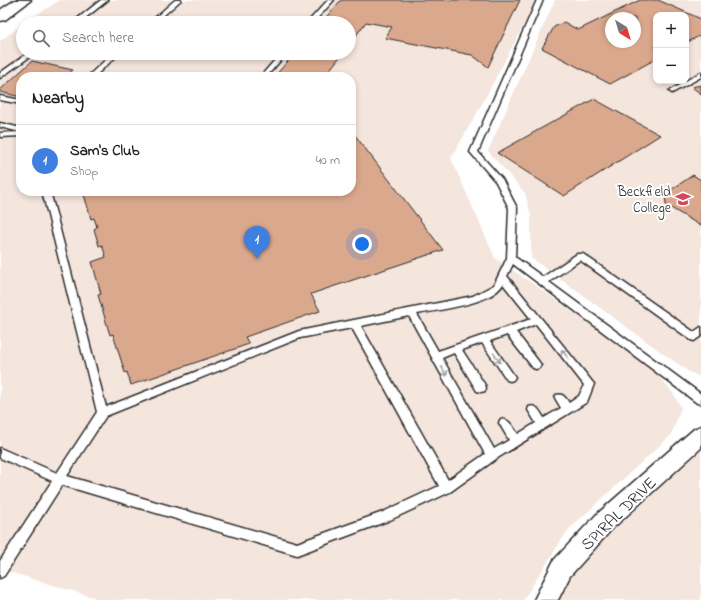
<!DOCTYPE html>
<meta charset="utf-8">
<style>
body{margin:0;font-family:"Indie Flower",sans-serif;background:#f2f2f2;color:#202124}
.controls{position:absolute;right:12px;top:12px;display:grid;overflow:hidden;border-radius:8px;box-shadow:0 2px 6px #0003}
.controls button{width:36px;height:36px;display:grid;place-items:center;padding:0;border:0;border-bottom:1px solid #e0e0e0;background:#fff;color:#202124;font:20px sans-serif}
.compass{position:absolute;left:605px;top:12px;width:36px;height:36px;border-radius:50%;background:#fff;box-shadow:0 2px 6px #0003;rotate:142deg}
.you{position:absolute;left:362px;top:244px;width:14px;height:14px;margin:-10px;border:3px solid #fff;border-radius:50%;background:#1a73e8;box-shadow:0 0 0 6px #1a73e833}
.badge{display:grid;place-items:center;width:26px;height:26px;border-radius:50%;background:#2563eb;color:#fff;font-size:13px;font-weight:700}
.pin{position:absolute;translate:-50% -33px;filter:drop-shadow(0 1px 2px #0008)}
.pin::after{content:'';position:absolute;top:21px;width:14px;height:12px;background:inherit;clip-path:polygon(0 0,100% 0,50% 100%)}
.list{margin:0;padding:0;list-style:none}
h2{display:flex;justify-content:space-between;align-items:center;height:52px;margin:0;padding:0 16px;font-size:17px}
h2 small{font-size:13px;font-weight:400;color:#757577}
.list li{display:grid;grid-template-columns:26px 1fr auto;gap:12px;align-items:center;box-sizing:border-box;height:72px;padding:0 16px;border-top:1px solid #e0e0e0}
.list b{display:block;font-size:15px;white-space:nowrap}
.list p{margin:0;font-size:13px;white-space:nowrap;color:#757577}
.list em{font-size:13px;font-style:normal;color:#757577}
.icon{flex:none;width:22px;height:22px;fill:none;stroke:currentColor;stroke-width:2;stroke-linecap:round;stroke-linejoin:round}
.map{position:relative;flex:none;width:701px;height:600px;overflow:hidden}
.search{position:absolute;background:#fff;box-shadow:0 2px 6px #0003;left:16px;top:16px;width:340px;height:44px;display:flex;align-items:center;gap:10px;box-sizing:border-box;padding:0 14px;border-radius:22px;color:#757577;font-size:15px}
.panel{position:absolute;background:#fff;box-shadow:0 2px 6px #0003;left:16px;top:72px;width:340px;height:124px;border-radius:16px}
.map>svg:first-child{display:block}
</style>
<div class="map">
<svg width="701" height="600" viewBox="0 0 701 600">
<rect width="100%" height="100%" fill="#fff"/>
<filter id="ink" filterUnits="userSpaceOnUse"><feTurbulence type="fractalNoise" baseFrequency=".025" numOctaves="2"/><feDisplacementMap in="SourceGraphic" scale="8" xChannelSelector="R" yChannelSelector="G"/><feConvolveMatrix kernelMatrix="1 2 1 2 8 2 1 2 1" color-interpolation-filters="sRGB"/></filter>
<g filter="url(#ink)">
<path fill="#f4e5dd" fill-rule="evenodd" d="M60,0H537L477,113L451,158L495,258L542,290L651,367L673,393L681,408L671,435L568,530L523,600H102L0,569V41L23,24V53H349V23H24ZM21,77H351V191H21Z
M555,0H701V377L689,372L531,258V216L525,193L488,151ZM656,15H686V81H656ZM611,18H635V42H611Z
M701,435V600H546L549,591Z"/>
<path fill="#daa88d" stroke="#2b2b2b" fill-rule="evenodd" d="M341,0H520L488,67L472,55L385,38L392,27L366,22L349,45V23H321Z
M640,0H658L701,19V35L686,43V15H656V59L610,84L542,48L554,27L564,22L578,30ZM611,18H635V42H611Z
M295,53H343L324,77H274Z
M32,61L73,70L65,77H21V97L0,92V90Z
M701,85V94L692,87Z
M594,99L660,135L564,196L497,153Z
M351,130L443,250L311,294L320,311L245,337L249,344L131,385L127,372L125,373L113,334L110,335L98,295L101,294L92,262L106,257L102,245L99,246L94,229L97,227L94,218L91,219L83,191H351Z
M693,175L701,180V226L666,205L665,194Z"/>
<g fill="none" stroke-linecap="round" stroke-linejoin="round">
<defs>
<path id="lane" d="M101,0H108L79,23H72Z
M175,0H181L155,23H149Z
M328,0H334L313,23H307Z
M537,0H543L478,152L502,179L517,208L515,257L543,277L577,254H583L694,332L701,327V336L694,341L691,340L580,260L549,282L701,394V404L697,403L513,264L507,276L594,384L587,402L496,459L450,492L390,520L297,555L62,485L4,576L0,578V561L52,481L0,458V448L57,473L97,412L42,191H50L106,407L299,331L473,296L494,285L507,258L509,208L496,182L470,152ZM503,284L531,319L438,351L417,314C438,310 493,304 503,284ZM409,316L485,454L448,480L361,326ZM536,324L584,385L579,396L569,403C565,397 563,393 556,395L555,398L561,408L544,418C540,412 537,404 529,407L528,410L536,423L518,434C513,428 509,417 500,420L499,423L509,440L494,449L442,358L454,353L477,391L481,392L485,391L486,388L485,385L462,350L482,343L507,380L510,381L513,380L515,377L513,374L490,341L507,335L533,368L536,369L539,368L541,365L539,362L516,332ZM352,328L439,486L383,512L297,543L67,476L106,416L300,338Z
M28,53H35L0,78V73Z
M113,53H120L94,77H87Z
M281,53H287L266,77H260Z
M701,72V77L674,92L672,93L669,91Z
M0,96L21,100V104L0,100Z
M0,123L21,128V136L0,137V133L20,132L0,127Z"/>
<path id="street" d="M701,426V448L612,529L570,576L558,600H534L554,560L596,515L694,429Z"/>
<path id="primary" d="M15,0H31L5,20L0,21V10Z"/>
</defs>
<use href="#lane" stroke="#2b2b2b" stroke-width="3"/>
<use href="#street" stroke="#2b2b2b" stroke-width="3"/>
<use href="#primary" stroke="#2b2b2b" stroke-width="3"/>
<use href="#lane" fill="#fff" fill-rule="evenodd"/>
<use href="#street" fill="#fff" fill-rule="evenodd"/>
<use href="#primary" fill="#fff" fill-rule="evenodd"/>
</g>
<defs><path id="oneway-shaft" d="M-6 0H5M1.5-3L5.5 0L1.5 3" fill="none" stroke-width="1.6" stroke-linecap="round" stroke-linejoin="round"/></defs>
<g stroke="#a0a0a0">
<use href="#oneway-shaft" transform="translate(565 354) rotate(-129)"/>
<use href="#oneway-shaft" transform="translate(497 358) rotate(55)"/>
<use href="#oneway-shaft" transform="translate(444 371) rotate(61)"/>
</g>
</g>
<defs>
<symbol id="university-bare" viewBox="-9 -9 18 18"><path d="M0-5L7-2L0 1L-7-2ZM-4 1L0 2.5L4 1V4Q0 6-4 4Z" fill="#d1495b" stroke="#fff" stroke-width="2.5" paint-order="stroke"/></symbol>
</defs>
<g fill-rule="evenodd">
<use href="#university-bare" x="672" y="188" width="22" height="22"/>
</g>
<g text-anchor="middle" stroke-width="4" stroke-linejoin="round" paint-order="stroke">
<g font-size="14" fill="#2b2b2b" stroke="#fff" text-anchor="end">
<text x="671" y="196">Beckfield<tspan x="671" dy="16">College</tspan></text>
</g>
<g font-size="17" fill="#2b2b2b" stroke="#fff">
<text transform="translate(618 513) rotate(-44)" y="6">SPIRAL DRIVE</text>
</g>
</g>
</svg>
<div class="controls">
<button>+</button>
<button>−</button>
</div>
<svg class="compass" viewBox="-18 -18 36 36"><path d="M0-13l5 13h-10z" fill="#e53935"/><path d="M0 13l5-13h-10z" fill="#757577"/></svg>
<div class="you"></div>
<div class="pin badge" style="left:257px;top:259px;background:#3f7fe0">1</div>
<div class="search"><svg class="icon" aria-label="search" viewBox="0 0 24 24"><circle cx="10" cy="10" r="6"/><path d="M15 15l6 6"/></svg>Search here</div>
<section class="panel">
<h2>Nearby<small></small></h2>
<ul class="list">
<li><span class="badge" style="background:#3f7fe0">1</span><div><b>Sam's Club</b><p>Shop</p></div><em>40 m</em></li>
</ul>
</section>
</div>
